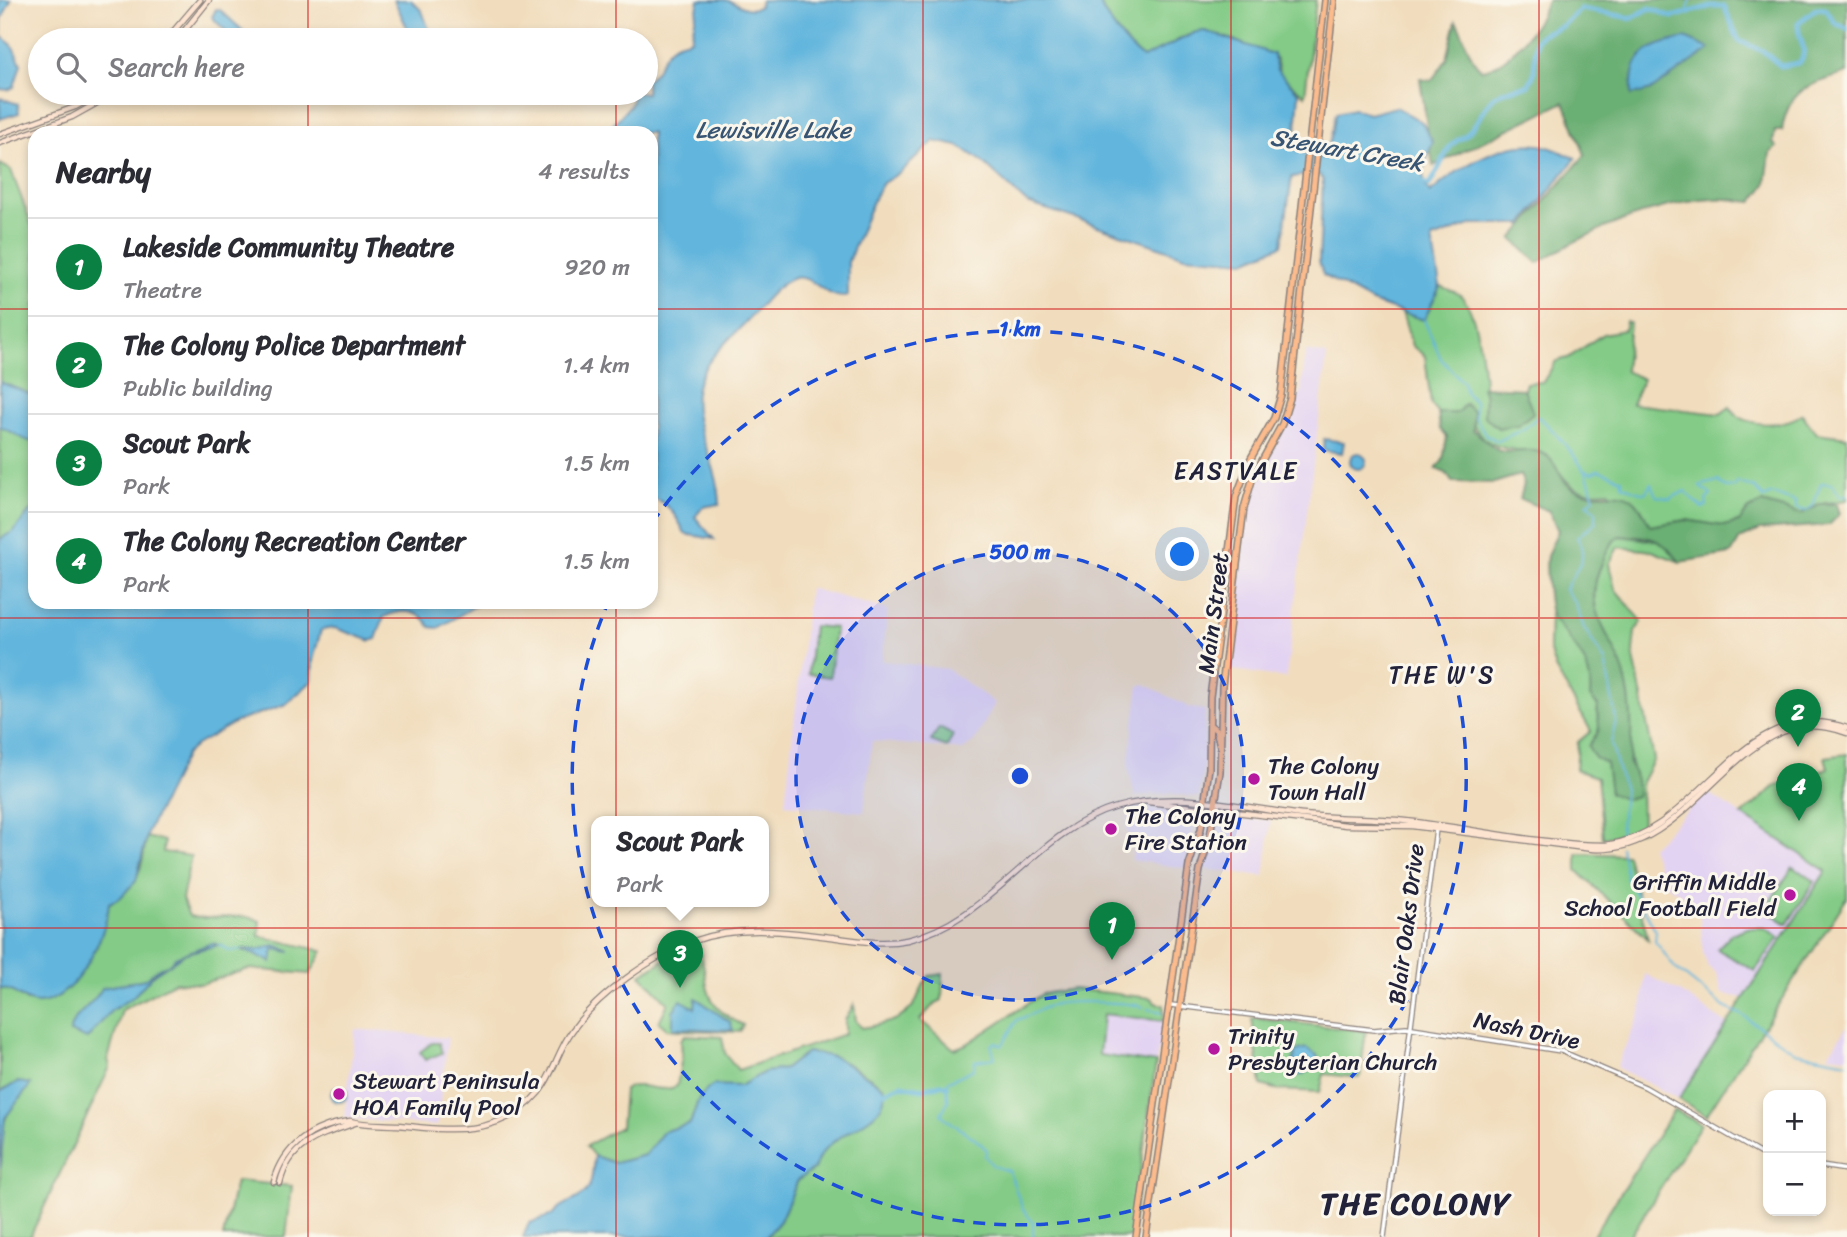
<!DOCTYPE html>
<meta charset="utf-8">
<style>
body{margin:0;font-family:Sriracha,sans-serif;background:#f7f7f7;color:#2b2b33}
.controls{position:absolute;right:21px;bottom:21px;display:grid;overflow:hidden;border-radius:14px;box-shadow:0 4px 10px #0003}
.controls button{width:63px;height:63px;display:grid;place-items:center;padding:0;border:0;border-bottom:2px solid #e1e1e2;background:#fff;color:#2b2b33;font:35px sans-serif}
.you{position:absolute;left:1183px;top:555px;width:24px;height:24px;margin:-18px;border:5px solid #fff;border-radius:50%;background:#1a73e8;box-shadow:0 0 0 10px #1a73e833}
.badge{display:grid;place-items:center;width:46px;height:46px;border-radius:50%;background:#0b8043;color:#fff;font-size:23px;font-weight:700}
.pin{position:absolute;translate:-50% -58px;filter:drop-shadow(0 2px 4px #0008)}
.pin::after{content:'';position:absolute;top:37px;width:24px;height:21px;background:inherit;clip-path:polygon(0 0,100% 0,50% 100%)}
.popup{position:absolute;left:591px;top:816px;width:178px;height:91px;box-sizing:border-box;display:grid;place-content:center;border-radius:14px;background:#fff;filter:drop-shadow(0 2px 5px #0005);font-size:23px;white-space:nowrap;color:#7c7c81}
.popup b{font-size:26px;color:#2b2b33}
.popup::after{content:'';position:absolute;left:50%;top:100%;margin-left:-14px;border:14px solid transparent;border-top-color:#fff}
.list{margin:0;padding:0;list-style:none}
h2{display:flex;justify-content:space-between;align-items:center;height:91px;margin:0;padding:0 28px;font-size:30px}
h2 small{font-size:23px;font-weight:400;color:#7c7c81}
.list li{display:grid;grid-template-columns:46px 1fr auto;gap:21px;align-items:center;box-sizing:border-box;height:98px;padding:0 28px;border-top:2px solid #e1e1e2}
.list b{display:block;font-size:26px;white-space:nowrap}
.list p{margin:0;font-size:23px;white-space:nowrap;color:#7c7c81}
.list em{font-size:23px;font-style:normal;color:#7c7c81}
.icon{flex:none;width:38px;height:38px;fill:none;stroke:currentColor;stroke-width:2;stroke-linecap:round;stroke-linejoin:round}
.map{position:relative;flex:none;width:1847px;height:1237px;overflow:hidden}
.search{position:absolute;background:#fff;box-shadow:0 4px 10px #0003;left:28px;top:28px;width:630px;height:77px;display:flex;align-items:center;gap:18px;box-sizing:border-box;padding:0 24px;border-radius:38px;color:#7c7c81;font-size:26px}
.panel{position:absolute;background:#fff;box-shadow:0 4px 10px #0003;left:28px;top:126px;width:630px;height:483px;border-radius:21px}
.map>svg:first-child{display:block}
</style>
<div class="map">
<svg width="1847" height="1237" viewBox="0 0 1847 1237">
<rect width="100%" height="100%" fill="#fbf7ec"/>
<filter id="ink" filterUnits="userSpaceOnUse"><feTurbulence type="fractalNoise" baseFrequency=".0143" numOctaves="2"/><feDisplacementMap in="SourceGraphic" scale="14" xChannelSelector="R" yChannelSelector="G"/><feConvolveMatrix kernelMatrix="1 2 1 2 8 2 1 2 1" color-interpolation-filters="sRGB"/></filter>
<filter id="wash" filterUnits="userSpaceOnUse"><feTurbulence type="fractalNoise" baseFrequency=".00686" numOctaves="4" result="noise"/><feDisplacementMap in="SourceGraphic" scale="28" xChannelSelector="R" yChannelSelector="G"/><feGaussianBlur stdDeviation="1.57" result="paint"/><feColorMatrix in="noise" values="0 0 0 0 0 0 0 0 0 0 0 0 0 0 0 0 0 1.4 0 .05"/><feComposite in="paint" operator="in"/></filter>
<g filter="url(#wash)">
<rect width="100%" height="100%" fill="#f1ddbd"/>
<path fill="#e3d3f2" d="M1306,351L1327,355L1286,678L1227,669L1248,507L1255,480L1301,392Z
M809,588L888,610L882,661L947,669L995,703L975,741L963,750L872,741L864,812L785,804Z
M1145,684L1190,708L1205,710L1204,763L1199,797L1168,793L1135,796L1128,766L1139,686Z
M1707,792L1826,871L1744,998L1722,994L1717,973L1708,967L1703,952L1699,906L1664,883L1651,847Z
M1151,808L1196,814L1185,868L1132,860L1135,840L1127,831L1130,809Z
M1222,817L1271,820L1264,876L1204,869Z
M1645,974L1680,992L1727,1024L1679,1099L1616,1067L1641,1011Z
M1104,1013L1164,1021L1156,1063L1098,1055Z
M1847,1026V1057L1828,1055Z
M355,1029L448,1038L437,1126L344,1118Z"/>
<path fill="#83cb86" stroke="#527660" stroke-width="2" d="M1099,0H1316L1305,95L1280,75L1276,59C1262,51 1213,30 1198,32C1183,34 1159,54 1143,58C1129,49 1103,16 1099,0Z
M0,164L11,170L35,234V602L0,634Z
M1440,286C1446,289 1455,291 1460,295C1481,313 1486,390 1484,416L1498,428L1532,413L1524,389L1526,383L1543,382L1556,361L1568,358L1603,334L1624,330L1626,321L1630,323L1625,371L1643,379L1632,404L1720,414L1730,407C1743,429 1785,427 1802,414L1816,433L1847,437V500L1821,504L1801,514L1762,503L1749,509L1739,522L1724,526L1686,520L1650,526L1608,491C1570,495 1568,483 1547,455C1502,445 1481,456 1465,404L1457,413H1438L1431,404L1425,356L1412,346L1402,312L1424,320Z
M1619,536L1664,542L1680,562L1652,551L1618,547L1609,564L1615,589L1642,621L1635,632L1633,652L1654,759L1641,784L1642,830L1603,838L1597,777L1576,770L1578,742L1591,731L1555,668L1549,648L1550,613C1572,637 1594,663 1590,697L1598,706L1597,715L1602,722L1610,793L1635,774C1624,758 1632,716 1629,695C1621,644 1577,616 1602,563C1607,552 1609,544 1619,536Z
M813,626L835,628L830,677L808,674Z
M939,728L953,735L947,747L931,741Z
M1847,754V898L1706,1116L1679,1099L1826,871L1742,815L1776,786L1788,782L1790,788L1808,783L1813,773L1828,768L1825,757Z
M146,837L164,841L163,852L191,856L182,899L189,916C213,923 238,910 260,921L259,936L323,951L310,974L249,969L201,984L175,982L122,1010L108,1059L110,1067L30,1237H0V1169C3,1159 1,1152 1,1141C1,1121 12,1104 26,1091L18,1082L0,1092V988L9,989L27,1001L76,978L96,949L109,903C139,883 142,872 146,837Z
M1577,853L1627,855L1648,939L1577,870Z
M1793,867L1815,881L1787,924L1765,909Z
M1747,928H1765L1779,937L1755,971L1717,949L1731,934Z
M698,945C712,984 697,1003 743,1025L740,1032L677,1030L667,1029L659,1022L668,1003L641,975L672,955Z
M943,974L942,1000L934,1004L920,1020L954,1049L967,1044L1042,994L1073,989L1152,998L1155,1003L1164,1005V1021L1103,1014L1099,1055L1156,1063L1131,1237H766L780,1221L798,1180L814,1169C820,1145 837,1142 854,1126C865,1116 874,1100 884,1087C860,1071 837,1054 807,1052L785,1069L765,1072L740,1086L707,1089L698,1101L690,1124L664,1132L645,1155L615,1163L594,1156L586,1146L621,1127L624,1090C639,1079 660,1095 677,1086L682,1056L681,1040L685,1035L722,1037L725,1053L738,1070L845,1034V1020L854,1004L856,1021L862,1028C882,1024 905,1022 916,1001C920,992 922,985 929,976Z
M1252,1018L1366,1031L1360,1078L1324,1074L1320,1092L1279,1090L1261,1085Z
M432,1043H439L442,1053L425,1060L420,1052Z
M1674,1110L1701,1124L1630,1237H1592Z
M236,1181L292,1186L286,1237H223Z"/>
<path fill="#6aaf73" stroke="#466857" stroke-width="2" d="M1547,0H1847V73C1810,85 1788,88 1782,131H1775L1773,143L1777,147L1770,153L1766,184L1753,202C1741,201 1727,198 1715,199C1657,202 1586,232 1538,263L1512,239L1585,155L1564,102L1433,166L1420,79L1431,81L1447,59L1456,21C1466,37 1468,58 1482,70C1508,67 1540,23 1547,0Z
M1482,387L1524,389L1533,413L1518,425L1498,428L1484,416L1485,395Z
M1465,404L1474,412L1473,430C1480,435 1487,443 1494,448C1508,458 1533,444 1547,456C1559,465 1560,483 1575,489C1612,504 1628,474 1650,526L1686,520L1724,526L1739,522L1749,509L1762,503L1801,514L1821,504H1837L1840,514L1829,525L1760,530L1740,539L1731,554L1680,562C1661,537 1650,536 1619,536C1609,544 1607,552 1602,563C1579,612 1611,629 1624,673C1632,702 1633,735 1629,764L1635,774L1638,795L1626,800L1610,793L1606,763L1595,758L1588,746C1606,723 1596,730 1598,706L1590,697C1594,660 1570,643 1552,616C1548,609 1545,564 1547,556C1550,548 1554,539 1558,531L1549,511L1520,499L1524,484L1520,475L1494,483L1452,482L1446,473L1436,469L1443,460L1447,437L1440,429L1438,413H1457Z"/>
<path fill="#62b5dd" stroke="#426c8c" stroke-width="2" d="M0,0H11L2,19L1,36L12,45L21,64L14,87L8,90L0,89Z
M394,0H411L422,11L433,40H413Z
M699,0C708,0 716,0 724,0C738,1 743,13 759,7L761,0H1099C1103,16 1129,49 1143,58L1196,32L1205,31L1273,54L1277,70L1299,93L1295,145L1298,151L1322,158L1327,154L1336,113L1354,109L1369,114L1396,107L1422,122L1433,142C1426,161 1417,175 1430,193C1457,169 1500,140 1539,145C1551,146 1564,154 1576,158L1523,224H1473L1432,239L1440,286L1424,320L1372,302L1323,275L1319,261L1323,180L1319,174L1292,177L1282,245L1245,261L1185,256L1077,219L1027,203L979,159L958,146L934,141L901,172L883,183L875,196L848,262V296C828,302 812,273 794,278C774,285 760,308 746,322C706,362 681,382 704,442C712,463 719,481 720,504L703,507L695,517L714,539L685,534C679,520 667,500 651,498V133H606L631,104L634,93H646V80C662,69 661,53 674,45C679,42 686,41 691,39Z
M216,9L220,10L253,40H234L212,17Z
M1685,38L1710,49L1652,90L1632,95C1630,51 1647,47 1685,38Z
M0,98L18,104L19,113L0,119Z
M0,382L35,396V442C23,442 12,430 0,427Z
M1324,439L1344,442L1342,453L1323,450Z
M1350 461a8 8 0 1 1 16 0a8 8 0 1 1-16 0Z
M35,505V602H482L438,628L430,627C421,609 401,609 384,617L376,639L371,641L335,628L321,630L313,660L312,681L286,704L236,722L196,745L186,754L148,831L136,881L120,898L109,903C107,935 76,1001 39,1003C24,1004 15,988 0,988V539L14,531Z
M212,943L219,945L186,953L154,974L133,997L111,1011L87,1039L70,1032C70,1016 96,1003 102,988L145,979L159,968L171,964L175,957Z
M275,945L291,952L274,949L272,962L241,949L258,950Z
M696,998L730,1022L733,1030L673,1028V1011L681,1000L695,1008Z
M1306,1048L1317,1055L1319,1065L1301,1075H1290L1296,1051Z
M807,1052L835,1057L884,1087C892,1127 826,1126 814,1169L798,1180L780,1221L766,1237H523L529,1223L553,1215C561,1201 585,1201 590,1184C593,1176 593,1165 594,1156L615,1163L645,1155L664,1131L690,1124L698,1101L707,1089L714,1085L740,1086L765,1072L785,1069Z
M18,1082L31,1084L5,1118L0,1169V1092Z
M331 1094a8 8 0 1 1 16 0a8 8 0 1 1-16 0Z"/>
<g fill="none" stroke-linecap="round" stroke-linejoin="round">
<path stroke="#62b5dd" stroke-width="2" d="M1687,12L1691,0
M1424,320L1441,359L1463,382L1466,393L1475,402V417L1486,435L1498,441L1524,429L1538,417C1546,421 1581,462 1583,470L1592,473L1598,470L1622,479V485C1630,488 1638,492 1645,493L1651,484L1657,496L1670,499L1685,491L1702,508L1707,506L1706,500L1711,495L1699,486L1718,481L1726,488L1735,487L1737,482L1755,488L1764,498L1772,494L1796,502V508L1806,511L1813,506L1821,483L1832,484L1840,496L1847,495
M1586,472L1594,498L1587,504L1596,511V522L1577,537C1590,560 1575,570 1565,589L1575,603L1584,628L1605,661L1616,720L1611,743L1624,790L1620,838
M1621,847L1627,879L1656,931L1655,941L1675,968L1724,1007L1742,1015L1795,1052L1847,1062
M219,945L230,951L241,950
M1148,1009L1162,1012
M1033,1237V1222L1023,1210L1009,1171L993,1166L985,1156L987,1150C973,1134 955,1128 941,1114L948,1101L947,1082L974,1069L975,1061L995,1058L991,1045L996,1042L1002,1046L1017,1020C1030,1016 1039,1009 1052,1005C1066,1000 1129,1002 1143,1007"/>
<path stroke="#62b5dd" stroke-width="5" d="M1419,181L1429,185C1438,173 1442,159 1450,147C1455,140 1462,139 1467,134C1494,104 1480,93 1528,86L1534,74L1536,40L1542,34L1562,26L1581,9L1632,18L1650,8L1672,17L1712,6H1724L1739,41L1763,51L1781,66L1799,63C1810,50 1797,38 1798,23L1817,8L1826,9L1835,23L1847,29
M880,1094L901,1085L923,1089L941,1084L947,1086"/>
</g>
</g>
<g filter="url(#ink)">
<g fill="none" stroke-linecap="round" stroke-linejoin="round">
<defs>
<path id="tertiary" d="M1171,1005L1374,1030L1406,1027L1561,1051L1645,1087L1768,1158
M1821,1166L1847,1170
M1384,1237L1436,829"/>
<path id="secondary" d="M166,40L200,0
M177,40L209,0
M0,134L75,107L101,93
M0,143L72,117L115,93
M1148,802L1346,825L1412,826L1593,849C1699,855 1739,691 1847,733
M274,1182C284,1145 313,1126 350,1121C364,1125 382,1124 398,1125C450,1131 502,1137 539,1092C554,1073 558,1050 572,1031C597,995 653,955 694,941C741,924 789,932 838,938C861,941 884,945 907,940C991,921 1036,830 1117,807C1176,790 1234,806 1295,814C1332,819 1369,817 1406,821C1472,828 1540,845 1606,845C1702,833 1740,692 1847,728
M280,1183C290,1142 321,1135 355,1123"/>
<path id="primary" d="M1210,725L1216,730L1220,746
M1136,1237L1189,865L1201,829L1209,768L1210,697L1236,497L1251,458L1274,418L1281,395L1325,0
M1146,1237L1200,870L1210,836L1220,772L1222,686L1244,508L1253,477L1282,424L1290,398L1334,0"/>
</defs>
<use href="#tertiary" stroke="#8a807c" stroke-width="6"/>
<use href="#secondary" stroke="#8a807c" stroke-width="7"/>
<use href="#primary" stroke="#8a807c" stroke-width="8"/>
<use href="#tertiary" stroke="#fff" stroke-width="3.5"/>
<use href="#secondary" stroke="#fde4d1" stroke-width="4.5"/>
<use href="#primary" stroke="#fbbb8c" stroke-width="5"/>
</g>
</g>
<path fill="none" stroke="#d62828" stroke-width="2" stroke-opacity="0.55" d="M308,0V40M616,0V40M923,0V1237M1231,0V1237M1539,0V1237M308,93V133M616,93V133M0,309H35M651,309H1847M308,602V1237M616,602V1237M0,618H1847M0,928H1847"/>
<circle cx="1020" cy="776" r="224" fill="#1d4ed8" fill-opacity=".12"/>
<g fill="none" stroke="#1d4ed8" stroke-width="3.5" stroke-dasharray="12 9">
<circle cx="1020" cy="776" r="224"/>
<path d="M652 523A447 447 0 1 1 607 605"/>
</g>
<g fill="#b5179e" stroke="#fbf7ec" stroke-width="2.5">
<circle cx="1254" cy="779" r="7"/>
<circle cx="1111" cy="829" r="7"/>
<circle cx="1790" cy="895" r="7"/>
<circle cx="1214" cy="1049" r="7"/>
<circle cx="339" cy="1094" r="7"/>
</g>
<g text-anchor="middle" stroke-width="6" stroke-linejoin="round" paint-order="stroke">
<g font-size="23" fill="#22223b" stroke="#fbf7ec">
<text transform="translate(1213 613) rotate(-83)" y="8">Main Street</text>
<text transform="translate(1406 924) rotate(-83)" y="8">Blair Oaks Drive</text>
<text transform="translate(1527 1030) rotate(12)" y="8">Nash Drive</text>
</g>
<g font-size="23" fill="#22223b" stroke="#fbf7ec" text-anchor="start">
<text x="1268" y="774">The Colony<tspan x="1268" dy="26">Town Hall</tspan></text>
<text x="1125" y="824">The Colony<tspan x="1125" dy="26">Fire Station</tspan></text>
<text x="1776" y="890" text-anchor="end">Griffin Middle<tspan x="1776" dy="26">School Football Field</tspan></text>
<text x="1228" y="1044">Trinity<tspan x="1228" dy="26">Presbyterian Church</tspan></text>
<text x="353" y="1089">Stewart Peninsula<tspan x="353" dy="26">HOA Family Pool</tspan></text>
</g>
<g font-size="24" font-style="italic" fill="#385574" stroke="#fbf7ec">
<text x="773" y="138">Lewisville Lake</text>
<text transform="translate(1347 150) rotate(10)" y="8">Stewart Creek</text>
</g>
<g font-size="24" letter-spacing="2" fill="#22223b" stroke="#fbf7ec">
<text x="1236" y="479">EASTVALE</text>
<text x="1442" y="683">THE W'S</text>
</g>
<g font-size="30" font-weight="bold" letter-spacing="2" fill="#22223b" stroke="#fbf7ec">
<text x="1416" y="1214">THE COLONY</text>
</g>
</g>
<circle cx="1020" cy="776" r="10" fill="#1d4ed8" stroke="#fbf7ec" stroke-width="3.5"/>
<g font-size="21" text-anchor="middle" font-weight="bold" fill="#1d4ed8" stroke="#fbf7ec" stroke-width="6" stroke-linejoin="round" paint-order="stroke">
<text x="1020" y="336">1 km</text>
<text x="1020" y="559">500 m</text>
</g>
</svg>
<div class="controls">
<button>+</button>
<button>−</button>
</div>
<div class="you"></div>
<div class="pin badge" style="left:1112px;top:960px">1</div>
<div class="pin badge" style="left:1798px;top:747px">2</div>
<div class="pin badge" style="left:680px;top:988px">3</div>
<div class="popup"><b>Scout Park</b>Park</div>
<div class="pin badge" style="left:1799px;top:821px">4</div>
<div class="search"><svg class="icon" aria-label="search" viewBox="0 0 24 24"><circle cx="10" cy="10" r="6"/><path d="M15 15l6 6"/></svg>Search here</div>
<section class="panel">
<h2>Nearby<small>4 results</small></h2>
<ul class="list">
<li><span class="badge">1</span><div><b>Lakeside Community Theatre</b><p>Theatre</p></div><em>920 m</em></li>
<li><span class="badge">2</span><div><b>The Colony Police Department</b><p>Public building</p></div><em>1.4 km</em></li>
<li><span class="badge">3</span><div><b>Scout Park</b><p>Park</p></div><em>1.5 km</em></li>
<li><span class="badge">4</span><div><b>The Colony Recreation Center</b><p>Park</p></div><em>1.5 km</em></li>
</ul>
</section>
</div>
